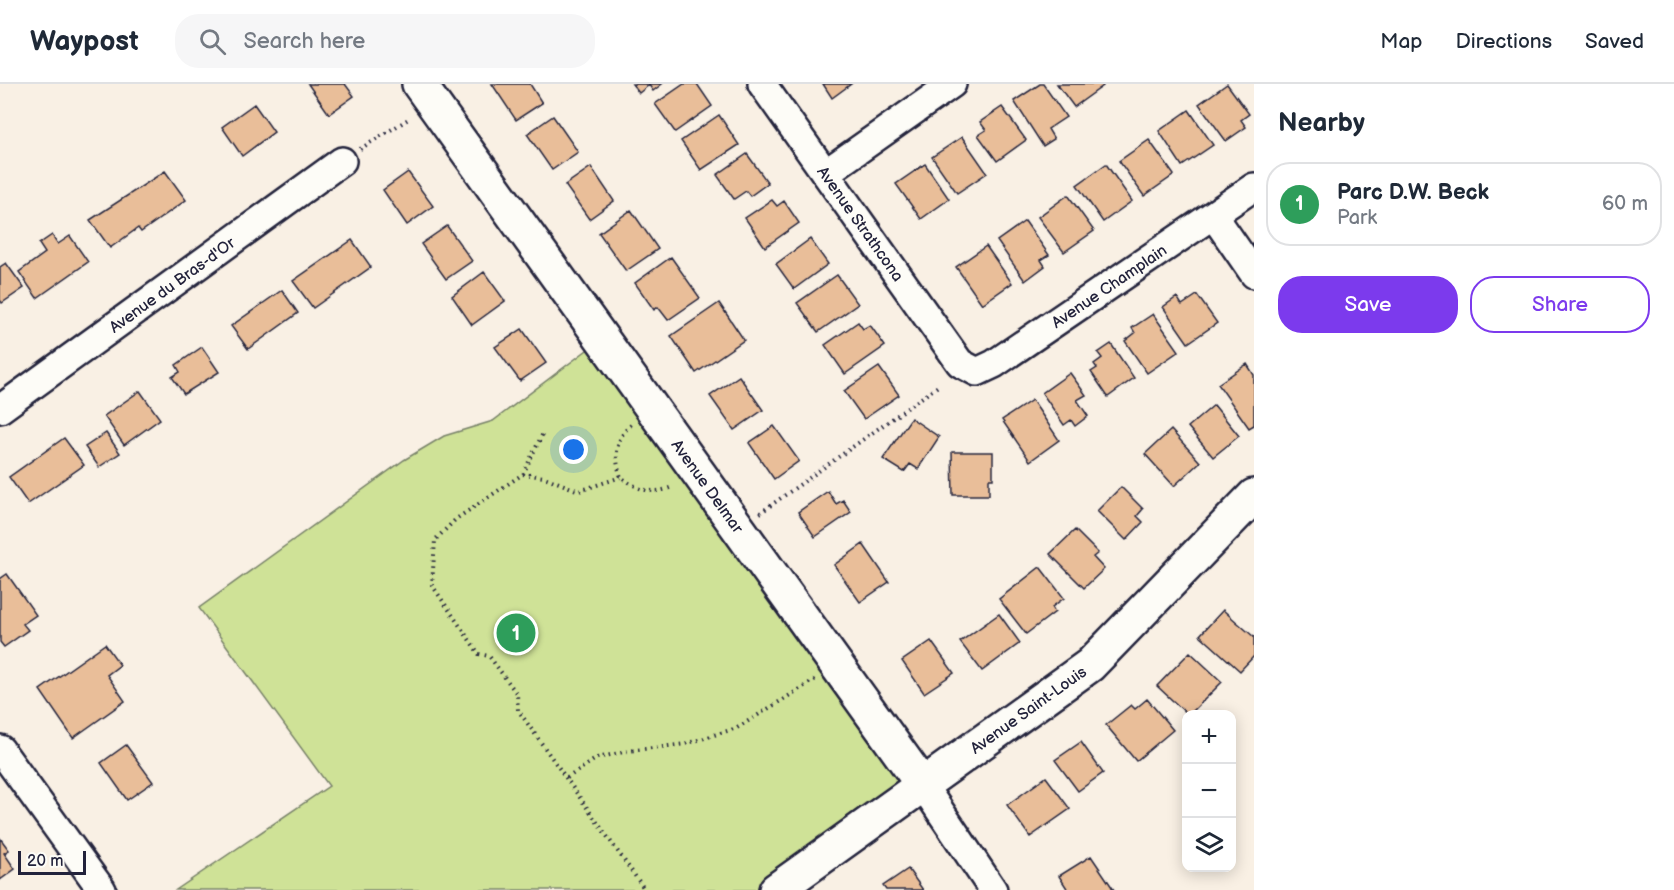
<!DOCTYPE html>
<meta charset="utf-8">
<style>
body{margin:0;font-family:"Balsamiq Sans",sans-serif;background:#f6f6f7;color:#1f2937}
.controls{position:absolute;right:18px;bottom:18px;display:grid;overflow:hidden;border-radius:12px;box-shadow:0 3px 15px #0003}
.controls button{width:54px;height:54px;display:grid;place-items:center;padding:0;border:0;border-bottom:2px solid #e0e1e3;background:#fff;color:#1f2937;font:30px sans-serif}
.scale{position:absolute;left:18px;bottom:15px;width:68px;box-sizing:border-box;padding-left:6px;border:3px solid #22223b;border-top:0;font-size:16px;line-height:21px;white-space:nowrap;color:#22223b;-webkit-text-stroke:4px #fdfcf7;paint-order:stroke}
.you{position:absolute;left:574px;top:366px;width:21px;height:21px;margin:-15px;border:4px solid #fff;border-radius:50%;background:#1a73e8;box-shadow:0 0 0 9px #1a73e833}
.badge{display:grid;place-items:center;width:39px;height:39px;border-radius:50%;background:#7c3aed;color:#fff;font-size:20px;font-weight:700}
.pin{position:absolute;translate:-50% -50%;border:3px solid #fff;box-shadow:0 2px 6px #0006}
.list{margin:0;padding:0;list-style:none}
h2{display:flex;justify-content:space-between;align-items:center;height:78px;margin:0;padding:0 24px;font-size:26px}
h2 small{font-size:20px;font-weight:400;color:#747a83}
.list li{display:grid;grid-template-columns:39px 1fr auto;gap:18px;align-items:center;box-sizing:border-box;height:84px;margin:0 12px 12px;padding:0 12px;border:2px solid #e0e1e3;border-radius:24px}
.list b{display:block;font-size:22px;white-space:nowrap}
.list p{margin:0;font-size:20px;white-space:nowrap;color:#747a83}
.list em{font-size:20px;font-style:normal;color:#747a83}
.actions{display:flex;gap:12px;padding:18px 24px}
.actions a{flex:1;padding:14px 0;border:2px solid #7c3aed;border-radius:24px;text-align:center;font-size:21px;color:#7c3aed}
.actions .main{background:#7c3aed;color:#fff}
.icon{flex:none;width:33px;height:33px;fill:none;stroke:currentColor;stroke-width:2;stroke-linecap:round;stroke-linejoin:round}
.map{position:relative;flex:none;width:1254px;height:806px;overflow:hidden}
header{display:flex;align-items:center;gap:36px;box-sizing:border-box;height:84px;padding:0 30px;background:#fff;border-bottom:2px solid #e0e1e3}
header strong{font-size:28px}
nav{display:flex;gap:33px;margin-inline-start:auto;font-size:21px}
.search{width:420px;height:54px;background:#f6f6f7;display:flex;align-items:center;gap:15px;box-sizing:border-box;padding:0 21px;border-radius:24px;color:#747a83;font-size:22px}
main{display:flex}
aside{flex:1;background:#fff}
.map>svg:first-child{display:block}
</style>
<header>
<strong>Waypost</strong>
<div class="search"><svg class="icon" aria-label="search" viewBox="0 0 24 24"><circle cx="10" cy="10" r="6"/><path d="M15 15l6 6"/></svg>Search here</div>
<nav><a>Map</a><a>Directions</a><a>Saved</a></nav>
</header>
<main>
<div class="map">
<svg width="1254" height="806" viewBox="0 0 1254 806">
<rect width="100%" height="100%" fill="#f9f0e4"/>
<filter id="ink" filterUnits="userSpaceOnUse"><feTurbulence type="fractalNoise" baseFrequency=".0167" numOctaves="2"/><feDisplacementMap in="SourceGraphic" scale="12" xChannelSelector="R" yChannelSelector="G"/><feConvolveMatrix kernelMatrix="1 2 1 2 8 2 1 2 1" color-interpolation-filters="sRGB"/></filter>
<g filter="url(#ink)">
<path fill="#cfe297" stroke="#788269" stroke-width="1.5" d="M599,257L922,700L776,806H176L329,702L199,524L404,376L444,352L493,337Z"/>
<path fill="#e9be99" stroke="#22223b" stroke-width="1.5" d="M308,0H345L354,12L329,30Z
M492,0H530L542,19L516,36Z
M632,0H662L653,7L649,1L639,9Z
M684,0H697L712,22L675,48L655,20Z
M823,0H851L832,14Z
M1040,0H1043L1066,33L1048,45L1054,55L1043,62L1014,17Z
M1057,0H1102L1103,2L1074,23Z
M1227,0L1249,30L1241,36L1246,43L1226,57L1199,20Z
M254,20L274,48L242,72L222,43Z
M1002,23L1026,56L997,77L978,51L986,46L980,38Z
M1189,26L1213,61L1182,82L1159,47Z
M719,31L739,61L701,86L681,57Z
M553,32L578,68L552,86L527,50Z
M962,53L987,89L957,109L932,73Z
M1149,56L1174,91L1144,112L1119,77Z
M747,70L768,99L750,112L746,107L734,115L717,91Z
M925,80L949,115L921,135L896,100Z
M1106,80L1132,117L1103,138L1077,101Z
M591,83L614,117L589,135L565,101Z
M165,87L186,116L141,148L138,144L110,164L90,136Z
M408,88L433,122L407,141L383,106Z
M1068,111L1094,147L1064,168L1038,133Z
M772,116L777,122L784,117L799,139L765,163L745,134Z
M631,126L658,165L626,187L599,149Z
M1025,137L1049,171L1041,176L1045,182L1025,197L997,157Z
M447,142L472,177L446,195L421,160Z
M52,151L58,160L70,152L88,178L37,214L19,188L45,169L39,160Z
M810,155L828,180L794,205L776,180Z
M352,156L371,183L313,224L293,197Z
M986,162L1012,199L982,220L956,183Z
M671,173L700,214L668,236L658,223L654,226L635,199Z
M6,179L24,204L2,219L0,216V183Z
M484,188L505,217L472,241L452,212Z
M837,191L858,220L818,248L797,219Z
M282,206L298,229L248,265L231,242Z
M1197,211L1217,239L1188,259L1163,223L1177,213L1182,221Z
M719,219L744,256L696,289L671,252Z
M1153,230L1179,267L1147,289L1125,257L1135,249L1132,244Z
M858,238L863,245L870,241L885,262L845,290L825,261Z
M522,245L546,279L520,297L495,263Z
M1111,260L1134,294L1108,313L1091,288L1097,284L1094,280L1102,274L1098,269Z
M202,263L219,288L184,310L172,293L180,288L176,281Z
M1247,280L1254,291V341L1249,344L1218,300Z
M879,283L899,311L864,335L844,307Z
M1070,289L1086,311L1077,316L1088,332L1075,342L1071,336L1064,341L1042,309Z
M739,292L763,326L734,346L710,312Z
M140,307L160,335L124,361L104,332Z
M1032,316L1059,356L1030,377L1002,336Z
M1214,321L1239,352L1213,373L1188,343Z
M911,334L939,353L918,385L910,380L904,388L883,375Z
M774,342L799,377L774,395L749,359Z
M1171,346L1200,378L1174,402L1145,370Z
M106,349L120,369L99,383L85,363Z
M64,354L84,381L28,420L9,393Z
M952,368H993V395H989V411H953Z
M1121,403L1143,425L1137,432L1143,438L1126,456L1097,427Z
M828,407L836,420L843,416L851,428L815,453L798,428Z
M1075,446L1098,469L1093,473L1104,485L1084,504L1050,470Z
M863,460L889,498L860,518L834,481Z
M1040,483L1064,514L1052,523L1055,528L1026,550L999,515Z
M7,490L36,531L23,540L28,546L4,563L0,558V495Z
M1223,526L1254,553V572L1240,587L1200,551Z
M999,530L1020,559L982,587L960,558Z
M931,557L954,589L924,609L902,577Z
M105,560L120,581L107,591L125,617L73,654L40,606Z
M1190,568L1222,598L1190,630H1187L1157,602Z
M1147,615L1173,646L1136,677L1106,641L1131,621L1135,625Z
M1081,658L1103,689L1078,707L1055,676Z
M126,661L153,698L127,716L101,679Z
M1046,693L1070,725L1030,753L1007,721Z
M0,754L9,766L4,769L15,785L0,796Z
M1091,772L1114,806H1068L1059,792Z
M908,785L923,806H886L883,802Z"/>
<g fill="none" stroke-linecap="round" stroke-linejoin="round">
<defs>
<g id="minor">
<path id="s1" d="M762,0L960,279L977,288L994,280L1254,103"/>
<path d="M827,88L952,0"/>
<path d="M1214,132L1254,190"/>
<path id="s2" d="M0,325L342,77"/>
<path d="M0,665L102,806"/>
<path d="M922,700L993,806"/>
</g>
<g id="tertiary">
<path id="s3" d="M419,0L922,700"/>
<path id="s4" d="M776,806L1090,581L1254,412"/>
</g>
</defs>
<use href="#minor" stroke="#22223b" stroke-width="32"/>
<use href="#tertiary" stroke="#22223b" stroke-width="38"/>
<path stroke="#22223b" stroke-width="4" stroke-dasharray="1.5 4.5" stroke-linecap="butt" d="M360,65L410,34
M631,341C615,354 614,374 621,393C638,406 654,412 674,402
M523,390L544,347
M621,393L579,407L544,393L523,390L456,435L435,456L432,501L479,570L489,572L517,610L518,626L645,806
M760,429L938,302
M567,694L597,674L628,667L685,660L737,644L816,595"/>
<use href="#minor" stroke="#fdfcf7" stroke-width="27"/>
<use href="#tertiary" stroke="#fdfcf7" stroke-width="33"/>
</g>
</g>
<g text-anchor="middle" stroke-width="4.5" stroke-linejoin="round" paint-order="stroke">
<g font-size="16" fill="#22223b" stroke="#fdfcf7">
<text dy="6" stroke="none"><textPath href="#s1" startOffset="171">Avenue Strathcona</textPath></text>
<text dy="6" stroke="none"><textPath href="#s2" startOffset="212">Avenue du Bras-d'Or</textPath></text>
<text dy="6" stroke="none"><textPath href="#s1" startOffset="519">Avenue Champlain</textPath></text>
<text dy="6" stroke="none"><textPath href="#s3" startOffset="495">Avenue Delmar</textPath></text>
<text dy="6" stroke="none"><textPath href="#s4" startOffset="310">Avenue Saint-Louis</textPath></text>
</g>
</g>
</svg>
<div class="controls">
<button>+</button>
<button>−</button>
<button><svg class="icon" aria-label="layers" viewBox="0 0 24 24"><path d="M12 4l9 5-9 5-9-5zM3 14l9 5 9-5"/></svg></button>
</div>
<div class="scale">20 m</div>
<div class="you"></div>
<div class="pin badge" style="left:516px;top:549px;background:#2e9e5b">1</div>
</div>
<aside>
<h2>Nearby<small></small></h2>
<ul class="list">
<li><span class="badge" style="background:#2e9e5b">1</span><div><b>Parc D.W. Beck</b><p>Park</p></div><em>60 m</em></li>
</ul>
<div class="actions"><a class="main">Save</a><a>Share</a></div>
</aside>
</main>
